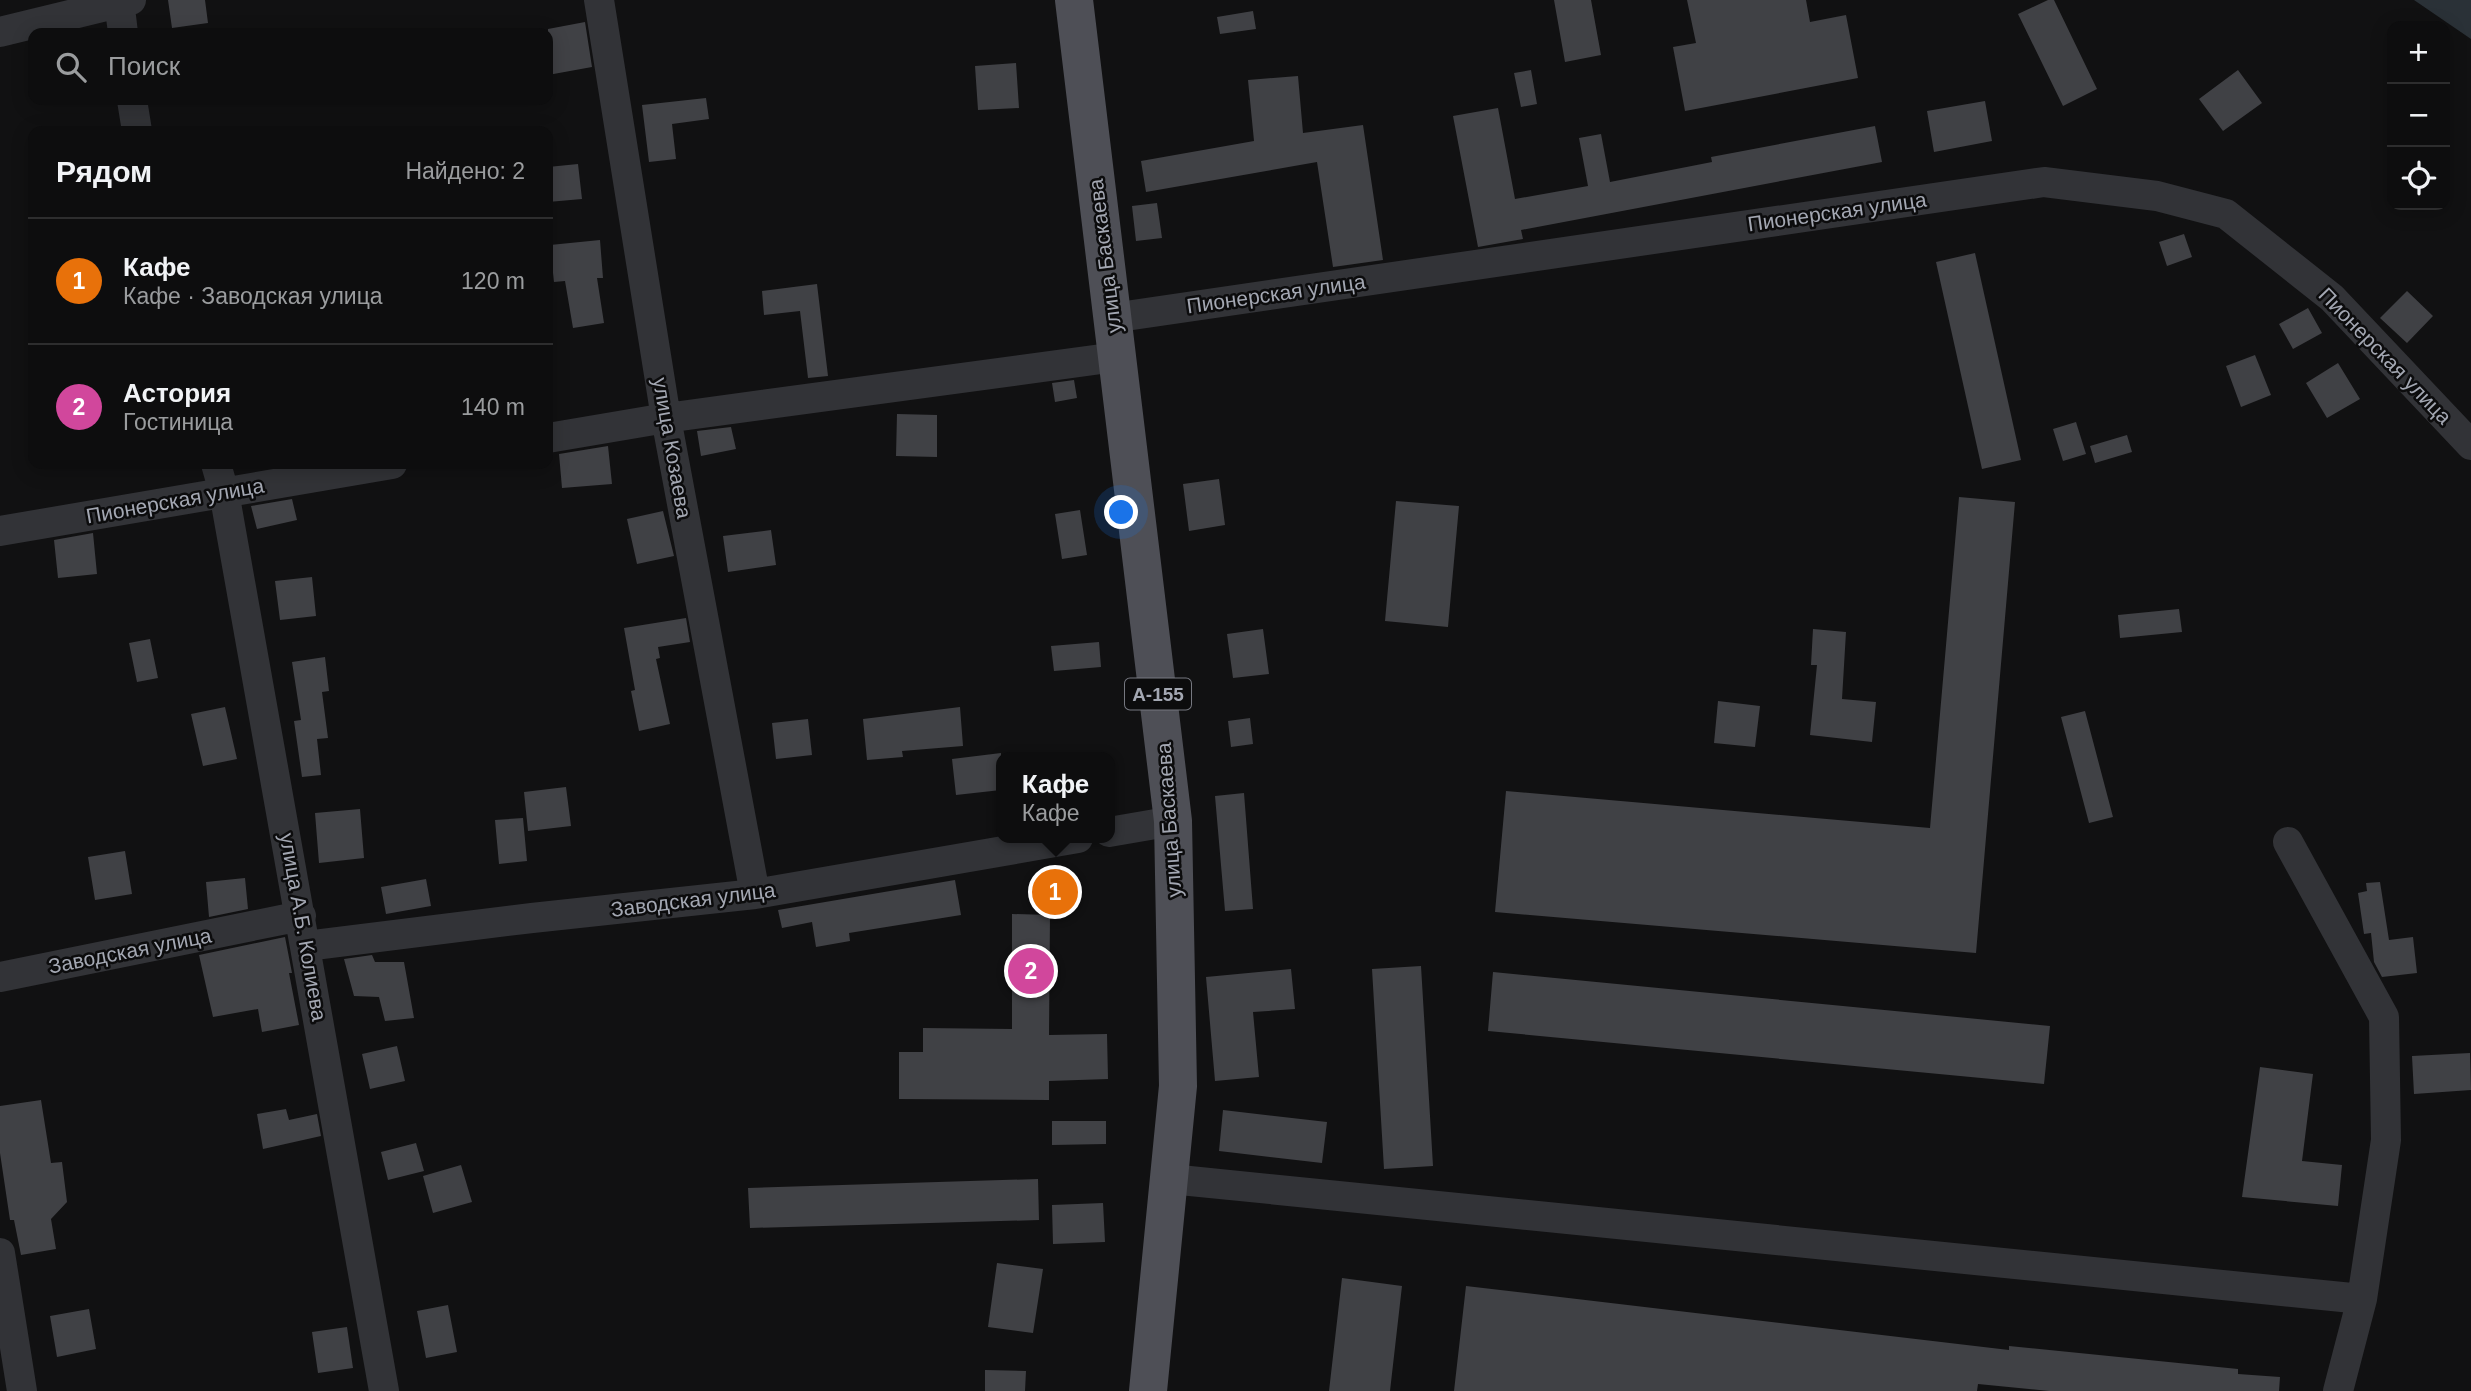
<!DOCTYPE html>
<html lang="ru">
<meta charset="utf-8">
<style>
body{margin:0;font-family:Arial,sans-serif;background:#161617;color:#f1f3f6}
.controls{position:absolute;right:21px;top:21px;display:grid;overflow:hidden;border-radius:14px;box-shadow:0 4px 18px #0003}
.controls button{width:63px;height:63px;display:grid;place-items:center;padding:0;border:0;border-bottom:2px solid #2d2d2e;background:#0d0d0e;color:#f1f3f6;font:35px sans-serif}
.you{position:absolute;left:1122px;top:513px;width:24px;height:24px;margin:-18px;border:5px solid #fff;border-radius:50%;background:#1a73e8;box-shadow:0 0 0 10px #1a73e833}
.badge{display:grid;place-items:center;width:46px;height:46px;border-radius:50%;background:#7c3aed;color:#fff;font-size:23px;font-weight:700}
.pin{position:absolute;translate:-50% -50%;border:4px solid #fff;box-shadow:0 2px 7px #0006}
.popup{position:absolute;left:996px;top:752px;width:119px;height:91px;box-sizing:border-box;display:grid;place-content:center;border-radius:14px;background:#0d0d0e;filter:drop-shadow(0 2px 5px #0005);font-size:23px;white-space:nowrap;color:#9a9c9e}
.popup b{font-size:26px;color:#f1f3f6}
.popup::after{content:'';position:absolute;left:50%;top:100%;margin-left:-14px;border:14px solid transparent;border-top-color:#0d0d0e}
.list{margin:0;padding:0;list-style:none}
h2{display:flex;justify-content:space-between;align-items:center;height:91px;margin:0;padding:0 28px;font-size:30px}
h2 small{font-size:23px;font-weight:400;color:#9a9c9e}
.list li{display:grid;grid-template-columns:46px 1fr auto;gap:21px;align-items:center;box-sizing:border-box;height:126px;padding:0 28px;border-top:2px solid #2d2d2e}
.list b{display:block;font-size:26px;white-space:nowrap}
.list p{margin:0;font-size:23px;white-space:nowrap;color:#9a9c9e}
.list em{font-size:23px;font-style:normal;color:#9a9c9e}
.icon{flex:none;width:38px;height:38px;fill:none;stroke:currentColor;stroke-width:2;stroke-linecap:round;stroke-linejoin:round}
.map{position:relative;flex:none;width:2471px;height:1391px;overflow:hidden}
.search{position:absolute;background:#0d0d0e;box-shadow:0 4px 18px #0003;left:28px;top:28px;width:525px;height:77px;display:flex;align-items:center;gap:18px;box-sizing:border-box;padding:0 24px;border-radius:14px;color:#9a9c9e;font-size:26px}
.panel{position:absolute;background:#0d0d0e;box-shadow:0 4px 18px #0003;left:28px;top:126px;width:525px;height:343px;border-radius:14px}
.map>svg:first-child{display:block}
</style>
<div class="map">
<svg width="2471" height="1391" viewBox="0 0 2471 1391">
<rect width="100%" height="100%" fill="#111112"/>
<path fill="#2a3137" d="M2414,0H2471V39Z"/>
<path fill="#404145" d="M168,0H205L208,23L172,28Z
M1554,0H1591L1601,55L1565,62Z
M1687,0H1806L1810,22L1846,15L1858,78L1685,111L1673,47L1696,43Z
M2048,0H2054L2097,89L2063,106L2018,14Z
M1253,11L1256,29L1220,34L1217,17Z
M585,22L592,67L548,75V29Z
M1016,63L1019,108L978,110L975,66Z
M1531,70L1537,104L1521,107L1514,73Z
M2238,70L2262,103L2223,131L2199,99Z
M1298,76L1303,133L1363,125L1383,260L1333,267L1317,162L1146,192L1141,161L1254,141L1248,80Z
M706,98L709,119L672,124L676,159L649,162L642,105Z
M1985,101L1992,141L1934,152L1927,111Z
M1498,108L1515,199L1588,186L1579,138L1601,134L1610,182L1712,162L1711,157L1875,126L1882,162L1521,230L1523,239L1478,247L1453,116Z
M578,164L582,199L548,202V167Z
M1157,203L1162,238L1136,241L1132,206Z
M2184,234L2192,257L2167,266L2159,242Z
M600,240L603,278H597L604,323L573,328L565,281L554,282L550,245Z
M1975,253L2021,460L1982,469L1936,262Z
M817,284L828,376L808,378L800,311L764,315L762,291Z
M2407,291L2433,316L2407,343L2380,318Z
M2308,308L2322,333L2293,349L2279,324Z
M2255,355L2271,395L2241,407L2226,366Z
M2338,363L2360,399L2327,418L2306,383Z
M1074,380L1077,398L1055,402L1052,383Z
M897,414L937,415V457L896,456Z
M2076,422L2086,454L2063,461L2053,429Z
M731,427L736,449L701,456L697,431Z
M2127,435L2132,452L2095,463L2090,446Z
M608,446L612,484L562,488L559,454Z
M1219,479L1225,525L1189,531L1183,484Z
M1959,497L2015,502L1976,953L1495,912L1506,791L1930,828Z
M292,499L297,520L257,529L251,506Z
M1396,501L1459,506L1448,627L1385,621Z
M1080,510L1087,555L1062,559L1055,514Z
M663,511L674,556L637,564L627,519Z
M771,530L776,565L728,572L723,536Z
M93,533L97,574L58,578L54,540Z
M312,577L316,616L280,620L275,581Z
M2179,609L2182,632L2120,638L2118,615Z
M686,618L690,642L658,647L660,658L656,659L670,724L639,731L631,691L635,690L624,628Z
M1263,629L1269,674L1233,678L1227,634Z
M1813,629L1846,632L1842,699L1876,702L1872,742L1810,735L1817,665H1811Z
M150,639L158,678L137,682L129,643Z
M1099,642L1101,667L1054,671L1051,646Z
M325,657L329,691L322,692L328,738L317,739L321,775L302,777L294,721L301,720L292,662Z
M1718,701L1760,706L1755,747L1714,743Z
M225,707L237,759L203,766L191,714Z
M960,707L963,746L902,751L903,757L867,760L863,719Z
M2085,711L2113,817L2089,823L2061,717Z
M1250,718L1253,744L1231,747L1228,721Z
M808,719L812,755L776,759L772,723Z
M1001,753V790L956,795L952,759Z
M566,787L571,826L528,831L524,792Z
M1244,793L1253,909L1225,911L1215,796Z
M360,809L364,858L319,863L315,813Z
M523,818L527,861L499,864L495,820Z
M125,851L132,894L95,900L88,857Z
M245,878L248,909L209,917L206,882Z
M426,879L431,906L386,914L381,887Z
M955,880L961,915L849,933L850,941L816,947L812,922L782,928L778,910Z
M2380,882L2389,940L2413,937L2417,973L2382,977L2374,962L2371,933L2364,934L2358,893L2367,891L2366,883Z
M1012,914L1050,915L1049,1035L1107,1034L1108,1079L1049,1081V1100L899,1099V1052H923V1028L1012,1029Z
M285,937L292,973H289L299,1025L262,1032L258,1009L213,1017L199,955Z
M372,955L375,962H404L414,1018L385,1021L379,997L354,996L344,959Z
M1421,966L1433,1166L1384,1169L1372,969Z
M1291,969L1295,1009L1253,1012L1259,1077L1215,1081L1206,977Z
M1493,972L2050,1026L2044,1084L1488,1031Z
M397,1046L405,1081L370,1089L362,1054Z
M2470,1053L2471,1090L2414,1094L2412,1056Z
M2260,1067L2313,1074L2302,1161L2342,1165L2338,1206L2242,1197Z
M41,1100L51,1163L62,1162L67,1202L51,1219L56,1249L21,1255L14,1220H10L0,1153V1106Z
M286,1109L289,1120L317,1114L321,1136L263,1149L257,1114Z
M1223,1110L1327,1122L1322,1163L1219,1151Z
M1052,1121H1106V1144L1052,1145Z
M416,1143L424,1171L388,1180L381,1152Z
M461,1165L472,1202L433,1213L423,1176Z
M1038,1179L1039,1220L750,1228L748,1188Z
M1103,1203L1105,1242L1053,1244L1052,1205Z
M997,1263L1043,1269L1033,1333L988,1327Z
M1342,1278L1402,1286L1390,1391H1329Z
M1466,1286L2009,1350V1346L2238,1369V1374L2280,1377L2279,1391H2049L1978,1384L1977,1391H1454Z
M448,1305L457,1352L426,1358L417,1311Z
M89,1309L96,1349L57,1357L50,1316Z
M347,1327L353,1368L318,1373L312,1332Z
M985,1370L1026,1371L1025,1391H985Z"/>
<g fill="none" stroke-linecap="round" stroke-linejoin="round">
<path stroke="#323337" stroke-width="30" d="M119,0L123,33
M599,0L666,418L755,894
M0,32L131,0
M132,100L137,131
M1112,318L2044,182L2157,196L2226,214L2332,298L2471,445
M548,438L666,418L1116,357
M216,464L224,492L384,1391
M0,531L392,464
M1109,832L1173,821
M2288,842L2384,1017L2386,1140L2362,1299L2338,1391
M306,946L532,918L755,894L1078,838
M0,977L301,916
M1170,1179L2362,1299
M0,1253L22,1391"/>
<path stroke="#4e4f56" stroke-width="38" d="M1074,0L1173,821L1178,1086L1148,1391"/>
</g>
<g text-anchor="middle" stroke-width="5" stroke-linejoin="round" paint-order="stroke">
<rect fill="#0c0c0d" stroke="#767880" stroke-width="2" x="1125" y="678.5" width="66" height="31" rx="5"/>
<g font-size="19" font-weight="bold" fill="#a3a7b2">
<text x="1158" y="701">А-155</text>
</g>
<g font-size="21" fill="#a3a7b2" stroke="#0c0c0d">
<text transform="translate(1837 212) rotate(-8)" y="7">Пионерская улица</text>
<text transform="translate(1105 256) rotate(-97)" y="7">улица Баскаева</text>
<text transform="translate(1276 294) rotate(-8)" y="7">Пионерская улица</text>
<text transform="translate(2385 356) rotate(46)" y="7">Пионерская улица</text>
<text transform="translate(672 448) rotate(80)" y="7">улица Козаева</text>
<text transform="translate(175 501) rotate(-10)" y="7">Пионерская улица</text>
<text transform="translate(1169 820) rotate(-94)" y="7">улица Баскаева</text>
<text transform="translate(693 900) rotate(-7)" y="7">Заводская улица</text>
<text transform="translate(303 927) rotate(80)" y="7">улица А.Б. Колиева</text>
<text transform="translate(130 951) rotate(-11)" y="7">Заводская улица</text>
</g>
</g>
</svg>
<div class="controls">
<button>+</button>
<button>−</button>
<button><svg class="icon" aria-label="locate" viewBox="0 0 24 24"><circle cx="12" cy="12" r="6"/><path d="M12 2v4M12 18v4M2 12h4M18 12h4"/></svg></button>
</div>
<div class="you"></div>
<div class="pin badge" style="left:1055px;top:892px;background:#e8710a">1</div>
<div class="popup"><b>Кафе</b>Кафе</div>
<div class="pin badge" style="left:1031px;top:971px;background:#d1479c">2</div>
<div class="search"><svg class="icon" aria-label="search" viewBox="0 0 24 24"><circle cx="10" cy="10" r="6"/><path d="M15 15l6 6"/></svg>Поиск</div>
<section class="panel">
<h2>Рядом<small>Найдено: 2</small></h2>
<ul class="list">
<li><span class="badge" style="background:#e8710a">1</span><div><b>Кафе</b><p>Кафе · Заводская улица</p></div><em>120 m</em></li>
<li><span class="badge" style="background:#d1479c">2</span><div><b>Астория</b><p>Гостиница</p></div><em>140 m</em></li>
</ul>
</section>
</div>
